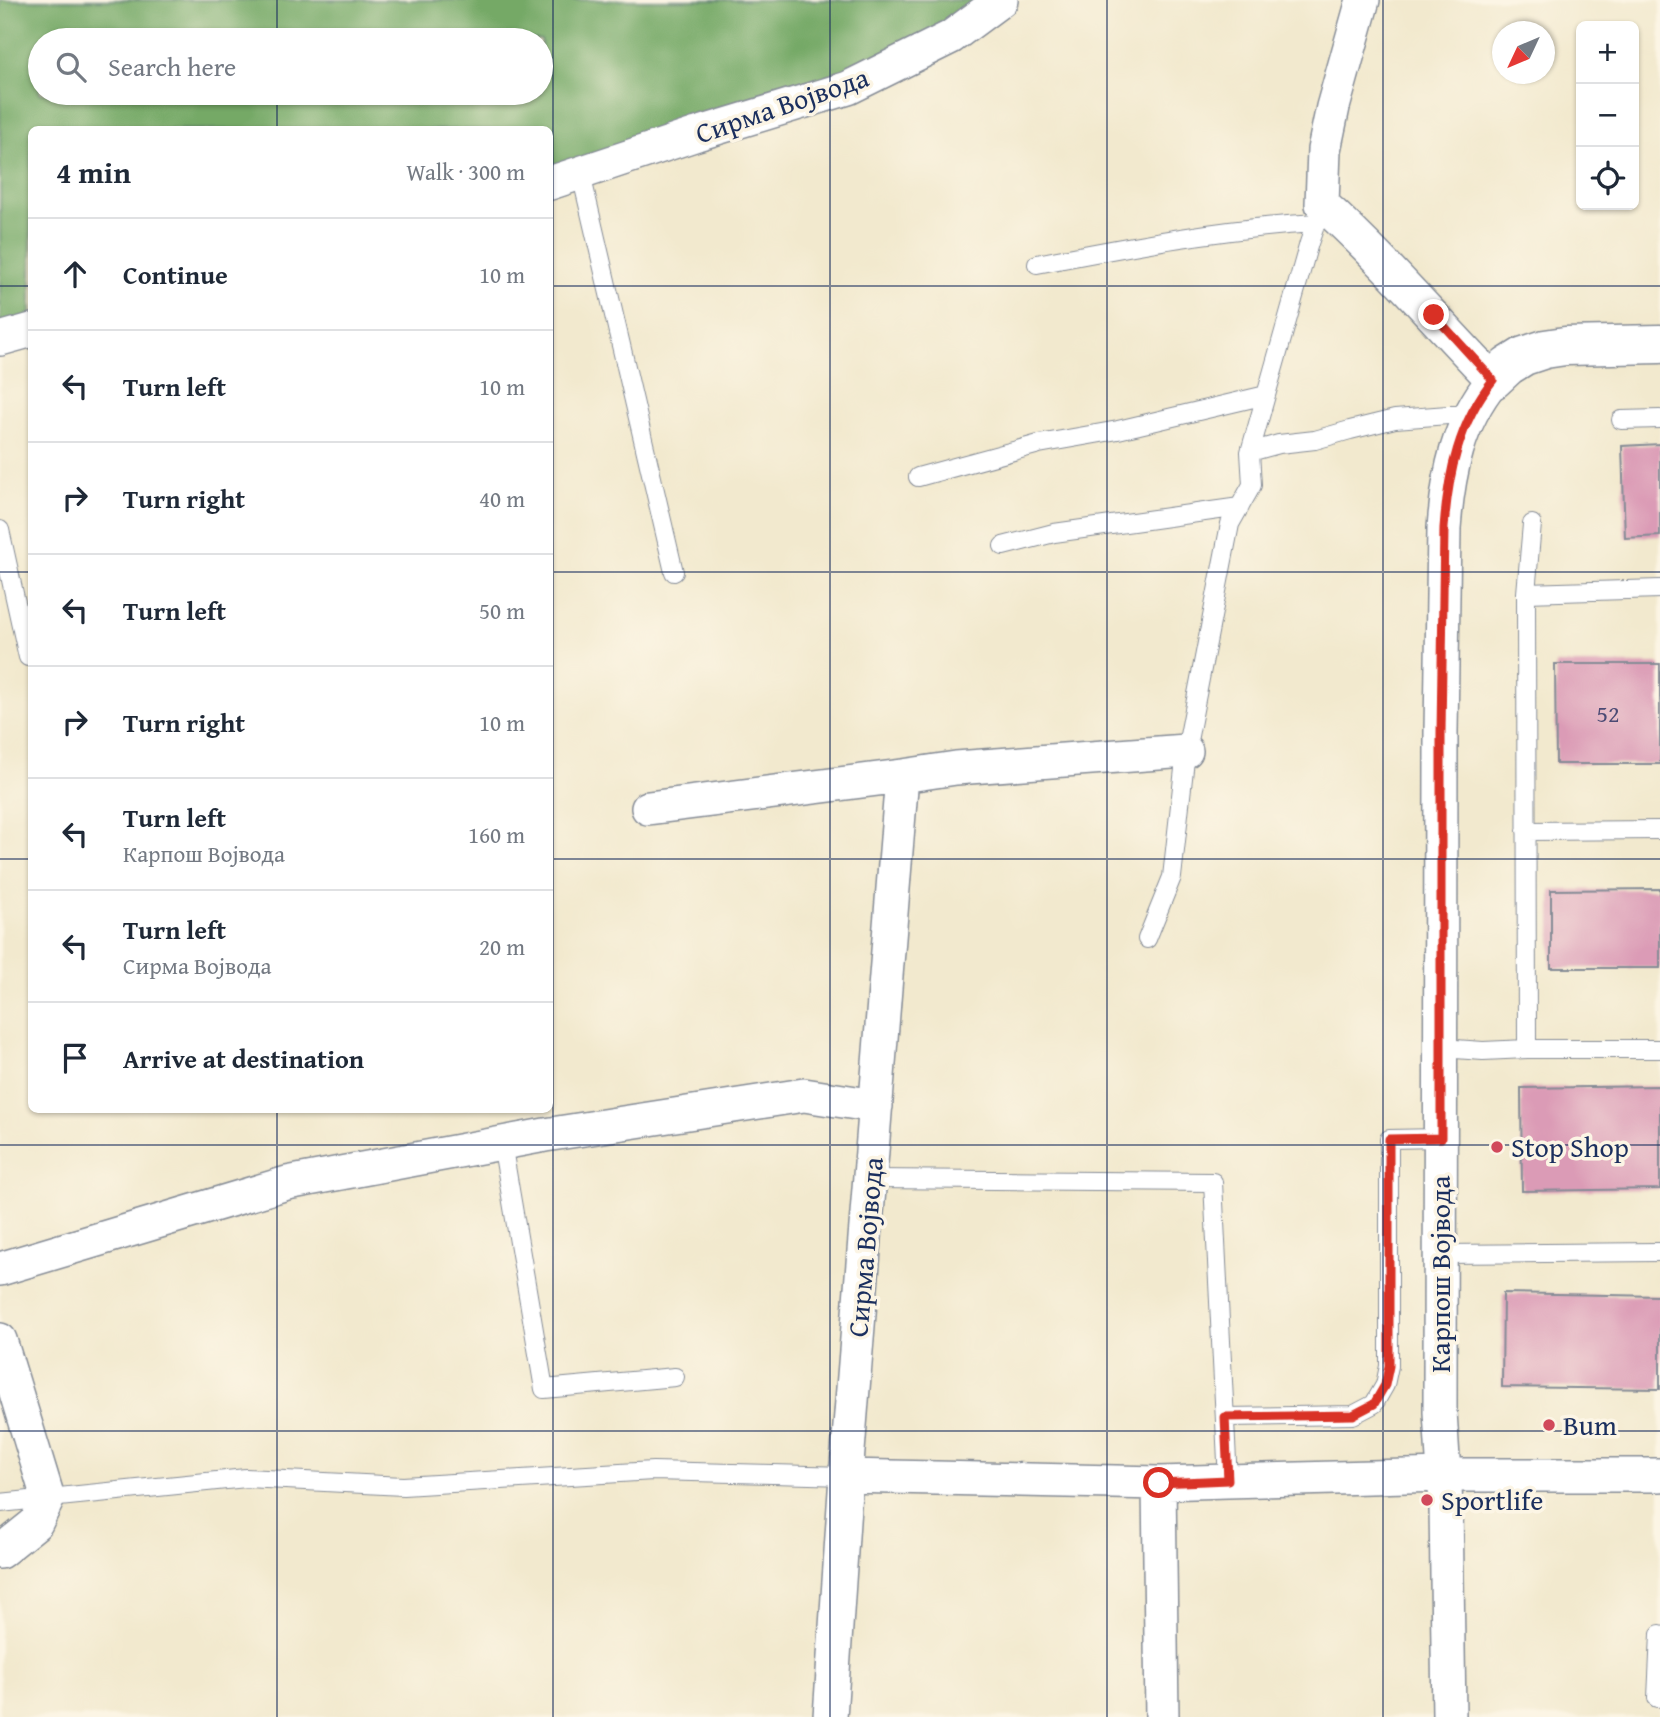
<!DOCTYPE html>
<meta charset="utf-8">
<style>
body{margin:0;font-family:"Gentium Book Plus",serif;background:#f6f6f7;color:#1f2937}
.controls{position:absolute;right:21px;top:21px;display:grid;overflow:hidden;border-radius:10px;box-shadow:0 2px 5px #0004}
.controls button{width:63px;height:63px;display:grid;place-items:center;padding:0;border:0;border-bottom:2px solid #e0e1e3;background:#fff;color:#1f2937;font:35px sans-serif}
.compass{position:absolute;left:1492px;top:21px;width:63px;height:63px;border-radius:50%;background:#fff;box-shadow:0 2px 5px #0004;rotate:226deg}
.stop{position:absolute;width:21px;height:21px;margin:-16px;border:5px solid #d93025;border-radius:50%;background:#fff}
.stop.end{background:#d93025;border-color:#fff;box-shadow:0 2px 7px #0008}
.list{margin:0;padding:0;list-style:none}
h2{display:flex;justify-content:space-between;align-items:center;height:91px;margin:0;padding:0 28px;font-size:30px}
h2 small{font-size:23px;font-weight:400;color:#747a83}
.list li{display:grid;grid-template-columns:46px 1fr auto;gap:21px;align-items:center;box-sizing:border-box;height:112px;padding:0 28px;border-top:2px solid #e0e1e3}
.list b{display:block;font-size:26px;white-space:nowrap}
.list p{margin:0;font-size:23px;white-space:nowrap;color:#747a83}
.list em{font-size:23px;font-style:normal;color:#747a83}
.icon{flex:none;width:38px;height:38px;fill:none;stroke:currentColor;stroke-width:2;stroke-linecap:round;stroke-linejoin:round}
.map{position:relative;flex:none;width:1660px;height:1717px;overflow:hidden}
.search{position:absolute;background:#fff;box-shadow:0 2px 5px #0004;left:28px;top:28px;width:525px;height:77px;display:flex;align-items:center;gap:18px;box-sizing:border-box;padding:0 24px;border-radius:38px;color:#747a83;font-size:26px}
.panel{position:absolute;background:#fff;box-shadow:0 2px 5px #0004;left:28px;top:126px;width:525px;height:987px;border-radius:10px}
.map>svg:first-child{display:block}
</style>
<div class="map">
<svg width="1660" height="1717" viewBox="0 0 1660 1717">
<rect width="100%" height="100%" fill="#fcf5e5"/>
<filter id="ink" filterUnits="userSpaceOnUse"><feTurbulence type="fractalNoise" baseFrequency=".0143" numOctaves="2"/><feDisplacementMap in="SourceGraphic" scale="14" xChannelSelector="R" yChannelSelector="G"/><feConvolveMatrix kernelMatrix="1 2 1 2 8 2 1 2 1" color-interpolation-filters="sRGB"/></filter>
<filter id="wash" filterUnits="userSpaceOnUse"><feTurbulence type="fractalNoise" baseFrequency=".00686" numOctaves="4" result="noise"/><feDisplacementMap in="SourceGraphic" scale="28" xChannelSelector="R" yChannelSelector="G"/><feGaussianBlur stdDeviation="1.57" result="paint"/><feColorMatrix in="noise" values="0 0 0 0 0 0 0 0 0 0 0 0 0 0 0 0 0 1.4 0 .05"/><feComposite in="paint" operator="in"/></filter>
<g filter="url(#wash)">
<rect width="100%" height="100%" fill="#f2e9ce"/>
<path fill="#74a966" stroke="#486c62" stroke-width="2" fill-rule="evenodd" d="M0,0H1001L951,37L550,183V130H32L31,330L0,339ZM40,40H541V93H40Z"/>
<g id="blocks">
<path fill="#db9bb6" d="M1660,444V536L1625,538L1622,446Z
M1555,664H1660V764H1556Z
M1660,889V968H1551V890Z
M1660,1086V1189L1522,1191L1521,1088Z
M1503,1293L1660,1296V1389L1502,1387Z"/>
</g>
</g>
<g filter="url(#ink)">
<use href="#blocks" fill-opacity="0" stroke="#868c96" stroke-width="2"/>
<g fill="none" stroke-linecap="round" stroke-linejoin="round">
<defs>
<path id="service" d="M581,174L674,572
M1037,264C1130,246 1223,228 1317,223
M1621,420L1660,419
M1250,452L1309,243L1319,214
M918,477L1039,444L1118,430L1266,395
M0,530L28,657
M1003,546L1054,533L1240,507
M1526,593L1532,524
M1526,831L1660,830
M1147,939L1172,877L1186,751L1230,524L1252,485L1250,452L1279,444L1315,440L1350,430L1395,419L1448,415H1469
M1441,1048L1483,1051L1527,1049L1526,593L1660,589
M1527,1049H1660
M502,1143L544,1389L675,1377
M870,1179L1213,1182L1228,1481
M1440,1254L1660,1252
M1225,1417L1353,1415L1374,1404L1385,1385L1389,1366V1139L1441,1138
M0,1503L246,1478L403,1486L653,1471L846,1476
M1657,1698L1660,1634"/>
<path id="minor" d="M1363,0L1333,107L1324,150L1322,204C1383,259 1436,321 1493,380C1458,423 1448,473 1444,528L1441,732L1440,1412L1446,1505L1449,1717
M550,183L697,134L848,88L951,37L1001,0
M0,339L32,330
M648,808L902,776L956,768L1186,751
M0,1269L287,1183L545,1135L804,1095L876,1106
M0,1340L48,1498L36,1523L0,1552
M846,1476L1159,1483L1443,1475H1660
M1159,1483L1162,1717
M830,1717L846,1476L902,776"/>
<path id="tertiary" d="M1493,380L1508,366L1524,356L1545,349L1565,346L1660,344"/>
</defs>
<use href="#service" stroke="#868c96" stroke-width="20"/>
<use href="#minor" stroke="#868c96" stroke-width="36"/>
<use href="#tertiary" stroke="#868c96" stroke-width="41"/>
<use href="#service" stroke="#fff" stroke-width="18"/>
<use href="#minor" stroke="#fff" stroke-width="33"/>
<use href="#tertiary" stroke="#fff" stroke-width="38"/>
</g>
</g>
<g fill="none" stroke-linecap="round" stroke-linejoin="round" filter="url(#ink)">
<path stroke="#d93025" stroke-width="9" d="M1159,1483L1228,1480L1225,1417L1353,1415L1374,1404L1385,1385L1389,1366V1139L1441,1138V732L1444,528C1448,474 1459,422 1493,380L1434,315"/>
</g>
<path fill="none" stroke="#1b2f5e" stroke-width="2" stroke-opacity="0.55" d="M277,0V40M553,0V1717M830,0V1717M1107,0V1717M1383,0V1717M277,93V130M0,286H32M550,286H1660M0,572H32M550,572H1660M0,859H32M550,859H1660M277,1110V1717M0,1145H1660M0,1431H1660"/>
<g fill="#d1495b" stroke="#fcf5e5" stroke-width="2.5">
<circle cx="1497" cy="1147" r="7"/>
<circle cx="1549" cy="1425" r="7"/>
<circle cx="1427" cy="1500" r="7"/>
</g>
<g text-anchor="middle" stroke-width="7" stroke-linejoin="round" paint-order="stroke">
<g font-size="24" fill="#4b4a74">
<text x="1608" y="722">52</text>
</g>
<g font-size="28" fill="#1b2f5e" stroke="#fcf5e5">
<text transform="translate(782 105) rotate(-19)" y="10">Сирма Војвода</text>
<text transform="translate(865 1247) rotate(-85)" y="10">Сирма Војвода</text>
<text transform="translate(1440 1274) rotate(-90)" y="10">Карпош Војвода</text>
</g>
<g font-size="28" fill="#1b2f5e" stroke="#fcf5e5" text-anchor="start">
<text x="1511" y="1157">Stop Shop</text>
<text x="1563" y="1435">Bum</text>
<text x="1441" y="1510">Sportlife</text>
</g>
</g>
</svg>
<div class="controls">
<button>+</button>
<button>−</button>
<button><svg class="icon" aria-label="locate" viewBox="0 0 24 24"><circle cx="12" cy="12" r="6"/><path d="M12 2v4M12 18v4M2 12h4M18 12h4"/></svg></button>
</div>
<svg class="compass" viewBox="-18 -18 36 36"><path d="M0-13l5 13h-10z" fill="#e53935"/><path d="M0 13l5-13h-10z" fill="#747a83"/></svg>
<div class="stop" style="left:1159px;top:1483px"></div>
<div class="stop end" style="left:1434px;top:315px"></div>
<div class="search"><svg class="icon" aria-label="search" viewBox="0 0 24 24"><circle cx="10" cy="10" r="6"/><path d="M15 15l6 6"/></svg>Search here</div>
<section class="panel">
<h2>4 min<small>Walk · 300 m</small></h2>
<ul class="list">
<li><svg class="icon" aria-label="ahead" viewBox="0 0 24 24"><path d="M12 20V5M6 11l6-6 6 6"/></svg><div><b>Continue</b></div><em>10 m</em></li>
<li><svg class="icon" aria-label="left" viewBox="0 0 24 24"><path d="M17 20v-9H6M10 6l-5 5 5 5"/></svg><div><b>Turn left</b></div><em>10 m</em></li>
<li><svg class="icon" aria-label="right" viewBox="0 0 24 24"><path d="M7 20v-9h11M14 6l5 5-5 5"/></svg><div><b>Turn right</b></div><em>40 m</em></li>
<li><svg class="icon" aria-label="left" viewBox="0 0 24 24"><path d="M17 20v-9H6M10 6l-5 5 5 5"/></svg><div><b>Turn left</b></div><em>50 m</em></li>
<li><svg class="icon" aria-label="right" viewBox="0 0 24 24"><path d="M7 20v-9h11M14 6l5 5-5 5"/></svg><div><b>Turn right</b></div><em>10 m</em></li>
<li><svg class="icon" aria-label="left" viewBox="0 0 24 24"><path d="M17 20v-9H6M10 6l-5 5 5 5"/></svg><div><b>Turn left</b><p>Карпош Војвода</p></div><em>160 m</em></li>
<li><svg class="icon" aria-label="left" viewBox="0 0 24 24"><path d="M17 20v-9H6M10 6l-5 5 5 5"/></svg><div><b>Turn left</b><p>Сирма Војвода</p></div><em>20 m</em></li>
<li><svg class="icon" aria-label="arrive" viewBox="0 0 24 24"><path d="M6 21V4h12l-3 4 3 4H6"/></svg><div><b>Arrive at destination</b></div></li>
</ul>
</section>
</div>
